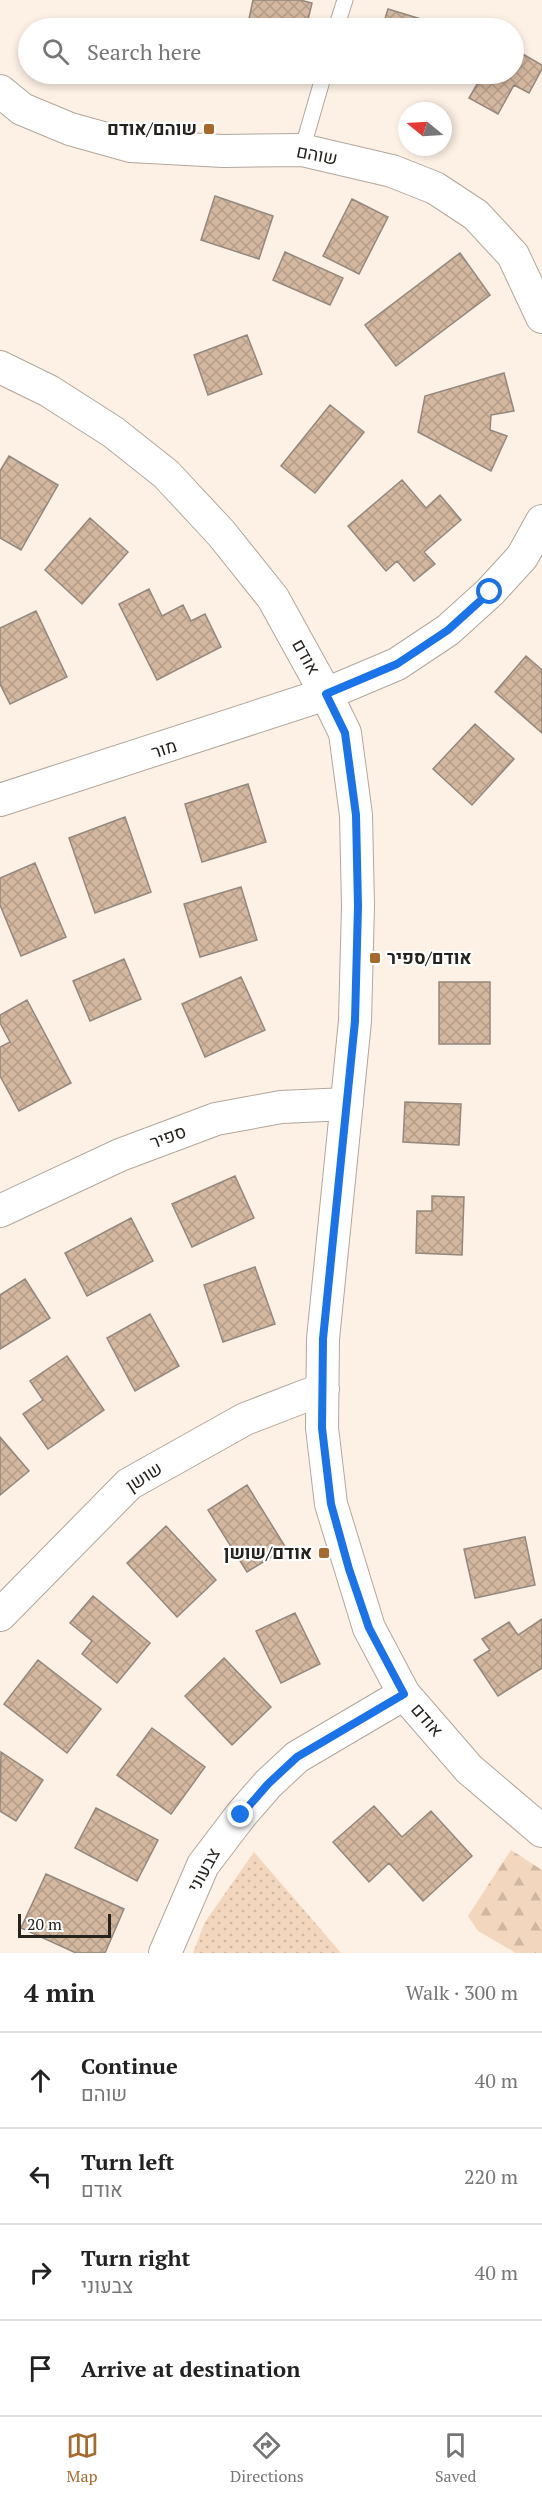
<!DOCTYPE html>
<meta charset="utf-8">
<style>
body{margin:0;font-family:"PT Serif",Heebo,serif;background:#f2f2f2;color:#222}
.compass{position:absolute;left:398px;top:102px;width:54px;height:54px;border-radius:50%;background:#fff;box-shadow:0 3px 9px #0003;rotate:288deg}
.scale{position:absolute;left:18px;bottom:15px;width:93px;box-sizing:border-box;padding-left:6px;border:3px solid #26221e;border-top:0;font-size:16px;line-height:21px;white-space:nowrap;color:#26221e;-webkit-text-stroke:4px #fff;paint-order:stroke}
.stop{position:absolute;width:18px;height:18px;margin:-14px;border:4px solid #1a73e8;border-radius:50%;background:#fff}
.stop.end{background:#1a73e8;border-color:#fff;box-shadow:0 2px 6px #0008}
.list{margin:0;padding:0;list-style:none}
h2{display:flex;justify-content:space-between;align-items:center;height:78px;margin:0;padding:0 24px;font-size:26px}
h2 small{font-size:20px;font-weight:400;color:#767676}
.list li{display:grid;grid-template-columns:39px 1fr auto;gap:18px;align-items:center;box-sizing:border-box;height:96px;padding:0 24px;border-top:2px solid #e0e0e0}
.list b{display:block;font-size:22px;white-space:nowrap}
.list p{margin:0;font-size:20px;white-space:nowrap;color:#767676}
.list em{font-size:20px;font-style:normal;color:#767676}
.icon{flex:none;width:33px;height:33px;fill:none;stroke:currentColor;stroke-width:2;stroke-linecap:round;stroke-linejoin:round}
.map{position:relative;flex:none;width:542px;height:1953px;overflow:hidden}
.search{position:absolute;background:#fff;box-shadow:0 3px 9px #0003;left:18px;right:18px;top:18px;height:66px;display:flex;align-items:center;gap:15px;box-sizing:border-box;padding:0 21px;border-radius:33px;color:#767676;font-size:22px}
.sheet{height:462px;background:#fff}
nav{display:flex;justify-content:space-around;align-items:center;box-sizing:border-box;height:84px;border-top:2px solid #e0e0e0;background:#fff;font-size:16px;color:#767676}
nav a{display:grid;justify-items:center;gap:3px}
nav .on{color:#a66a2c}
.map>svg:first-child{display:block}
</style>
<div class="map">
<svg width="542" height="1953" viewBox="0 0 542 1953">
<defs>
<pattern id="forest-firs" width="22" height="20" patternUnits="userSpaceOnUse" patternTransform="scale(1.5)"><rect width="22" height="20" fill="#f2d6bd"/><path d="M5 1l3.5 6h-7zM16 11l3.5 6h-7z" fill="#cfb7a2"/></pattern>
<pattern id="park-dots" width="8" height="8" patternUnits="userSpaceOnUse" patternTransform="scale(1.5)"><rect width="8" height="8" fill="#f2d6bd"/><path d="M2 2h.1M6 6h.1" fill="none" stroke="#cfb7a2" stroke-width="1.8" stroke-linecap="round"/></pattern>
<pattern id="building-cross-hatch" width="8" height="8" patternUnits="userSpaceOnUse" patternTransform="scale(1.5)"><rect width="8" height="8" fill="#d3b79f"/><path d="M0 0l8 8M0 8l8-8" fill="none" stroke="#b59d88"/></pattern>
</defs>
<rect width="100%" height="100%" fill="#fdf0e5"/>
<path fill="url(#forest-firs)" d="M511,1850L542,1870V1953H516L478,1931L468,1916Z"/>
<path fill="url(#park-dots)" d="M254,1852L341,1953H193L205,1922Z"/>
<path fill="url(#building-cross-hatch)" stroke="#93887e" stroke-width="1.5" d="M253,0H300L312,3L306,28H247Z
M388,9L444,26L443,28H382Z
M514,49L542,65V69L529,93L514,85L498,114L469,98L483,74H514Z
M404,74H429L427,80Z
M215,196L273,216L259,259L201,240Z
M352,199L388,217L359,274L323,256Z
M285,252L343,278L330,305L273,280Z
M460,253L490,295L396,366L365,325Z
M247,335L262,374L208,395L194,355Z
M504,373L514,411L491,415L490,430L507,436L491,471L418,432L425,396Z
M330,405L364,432L315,493L281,466Z
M9,456L58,485L21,550L0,538V471Z
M402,480L426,508L440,495L461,520L424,552L435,564L414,581L397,561L386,571L348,526Z
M90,518L128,552L82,604L45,570Z
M149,589L162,616L183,605L191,621L205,614L221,647L157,680L119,604Z
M36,611L67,677L10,704L0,684V628Z
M526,656L542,670V733L495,692Z
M475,724L514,759L472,805L433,769Z
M248,784L266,842L202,862L185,804Z
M125,817L151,892L95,913L69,838Z
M35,863L66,937L21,956L0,905V878Z
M241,887L257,940L200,957L184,904Z
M124,959L141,999L90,1021L73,981Z
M241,977L265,1030L205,1057L182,1004Z
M439,982H490V1044H439Z
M27,1000L71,1083L19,1111L0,1076V1047L10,1042L0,1023V1015Z
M405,1102L461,1104L459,1145L403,1142Z
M235,1176L254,1218L192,1247L172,1204Z
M432,1196L464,1197L462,1255L416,1253L417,1211H432Z
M131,1218L153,1261L87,1296L65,1253Z
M255,1267L275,1324L223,1342L204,1285Z
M25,1279L50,1318L0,1349V1295Z
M150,1314L179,1366L135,1391L107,1338Z
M67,1356L104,1410L48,1449L23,1414L43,1400L30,1381Z
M0,1437L29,1471L0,1495Z
M247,1485L286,1548L247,1572L208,1510Z
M166,1526L216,1580L177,1617L127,1563Z
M525,1537L535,1585L475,1598L464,1549Z
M93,1596L150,1643L117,1683L82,1654L92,1641L70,1623Z
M295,1613L320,1664L281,1683L256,1631Z
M542,1619V1668L498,1696L474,1660L490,1650L482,1639L509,1622L518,1635Z
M224,1658L271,1707L232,1745L185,1696Z
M38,1660L101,1709L67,1753L4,1704Z
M152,1728L205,1767L171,1814L117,1775Z
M1,1752L43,1780L16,1821L0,1811Z
M374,1806L402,1837L431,1811L472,1856L423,1901L389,1863L369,1882L333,1842Z
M96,1808L158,1840L137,1881L75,1848Z
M46,1874L124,1909L105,1953H76L21,1928Z"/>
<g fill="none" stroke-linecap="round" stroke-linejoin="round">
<defs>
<path id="service" d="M336,28L345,0
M302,150L324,74"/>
<path id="minor" d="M0,91L22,109L70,129L131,146L223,151L302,150L392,171L435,188L476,215L513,255L542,317
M0,367L49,391L113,432L166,474L221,533L273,598L326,694L345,733L356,815L358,906L355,1021L323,1339L322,1428L331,1504L369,1628L404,1694L469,1769L542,1831
M0,800L326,694L397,664L448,630L490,592L522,557L542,521
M0,1211L120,1155L216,1119L281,1107L347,1104
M0,1615L129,1484L245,1419L323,1389
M165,1953L203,1865L241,1815L268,1784L297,1757L404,1694"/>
</defs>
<use href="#service" stroke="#b2a79c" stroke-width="17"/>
<use href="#minor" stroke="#b2a79c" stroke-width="34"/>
<use href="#service" stroke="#fff" stroke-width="15"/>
<use href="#minor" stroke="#fff" stroke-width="32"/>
</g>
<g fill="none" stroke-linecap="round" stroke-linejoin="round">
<path stroke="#1a73e8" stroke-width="8" d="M241,1815L268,1784L297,1757L404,1694L369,1628L349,1569L331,1504L322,1428L323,1339L355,1021L358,906L356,815L345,733L326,694L397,664L448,630L490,592"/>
</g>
<g fill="#a66a2c" stroke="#fff" stroke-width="2">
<rect x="203" y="123" width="12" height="12" rx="3"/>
<rect x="369" y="952" width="12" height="12" rx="3"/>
<rect x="318" y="1547" width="12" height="12" rx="3"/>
</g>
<g text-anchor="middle" stroke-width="4.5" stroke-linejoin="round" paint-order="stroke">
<g font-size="18" font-weight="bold" fill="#26221e" stroke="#fff" text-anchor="end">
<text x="197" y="135">שוהם/אודם</text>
<text x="387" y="964" text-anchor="start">אודם/ספיר</text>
<text x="312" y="1559">אודם/שושן</text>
</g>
<g font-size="18" fill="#26221e" stroke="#fff">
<text transform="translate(317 155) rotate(11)" y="6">שוהם</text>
<text transform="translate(306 657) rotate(61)" y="6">אודם</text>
<text transform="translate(164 749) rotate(-18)" y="6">מור</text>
<text transform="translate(168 1137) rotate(-20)" y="6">ספיר</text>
<text transform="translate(144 1477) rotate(-33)" y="6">שושן</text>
<text transform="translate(427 1720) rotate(49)" y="6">אודם</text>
<text transform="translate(204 1870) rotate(-61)" y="6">צבעוני</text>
</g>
</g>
</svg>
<svg class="compass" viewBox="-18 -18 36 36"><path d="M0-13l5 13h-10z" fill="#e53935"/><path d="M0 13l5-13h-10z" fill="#767676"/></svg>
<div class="scale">20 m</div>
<div class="stop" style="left:490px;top:592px"></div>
<div class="stop end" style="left:241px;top:1815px"></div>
<div class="search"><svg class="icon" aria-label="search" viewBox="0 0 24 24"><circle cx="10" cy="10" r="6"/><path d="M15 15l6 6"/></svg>Search here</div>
</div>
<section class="sheet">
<h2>4 min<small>Walk · 300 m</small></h2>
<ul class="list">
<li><svg class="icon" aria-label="ahead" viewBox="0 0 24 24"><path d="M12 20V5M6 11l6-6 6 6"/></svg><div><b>Continue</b><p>שוהם</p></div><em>40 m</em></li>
<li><svg class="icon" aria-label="left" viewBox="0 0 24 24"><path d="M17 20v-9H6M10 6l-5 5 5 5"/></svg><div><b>Turn left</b><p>אודם</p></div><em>220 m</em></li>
<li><svg class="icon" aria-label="right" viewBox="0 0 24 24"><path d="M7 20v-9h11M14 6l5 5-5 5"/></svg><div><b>Turn right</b><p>צבעוני</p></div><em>40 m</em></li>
<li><svg class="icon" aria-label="arrive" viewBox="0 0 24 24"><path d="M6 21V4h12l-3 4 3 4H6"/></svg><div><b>Arrive at destination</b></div></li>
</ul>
</section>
<nav>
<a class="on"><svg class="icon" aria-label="map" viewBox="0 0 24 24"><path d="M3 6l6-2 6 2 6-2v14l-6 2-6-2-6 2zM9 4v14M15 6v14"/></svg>Map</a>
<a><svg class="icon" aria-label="directions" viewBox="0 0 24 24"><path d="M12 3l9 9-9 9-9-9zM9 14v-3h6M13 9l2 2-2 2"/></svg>Directions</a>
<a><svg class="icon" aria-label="saved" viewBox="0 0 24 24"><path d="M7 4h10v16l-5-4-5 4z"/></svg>Saved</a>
</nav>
